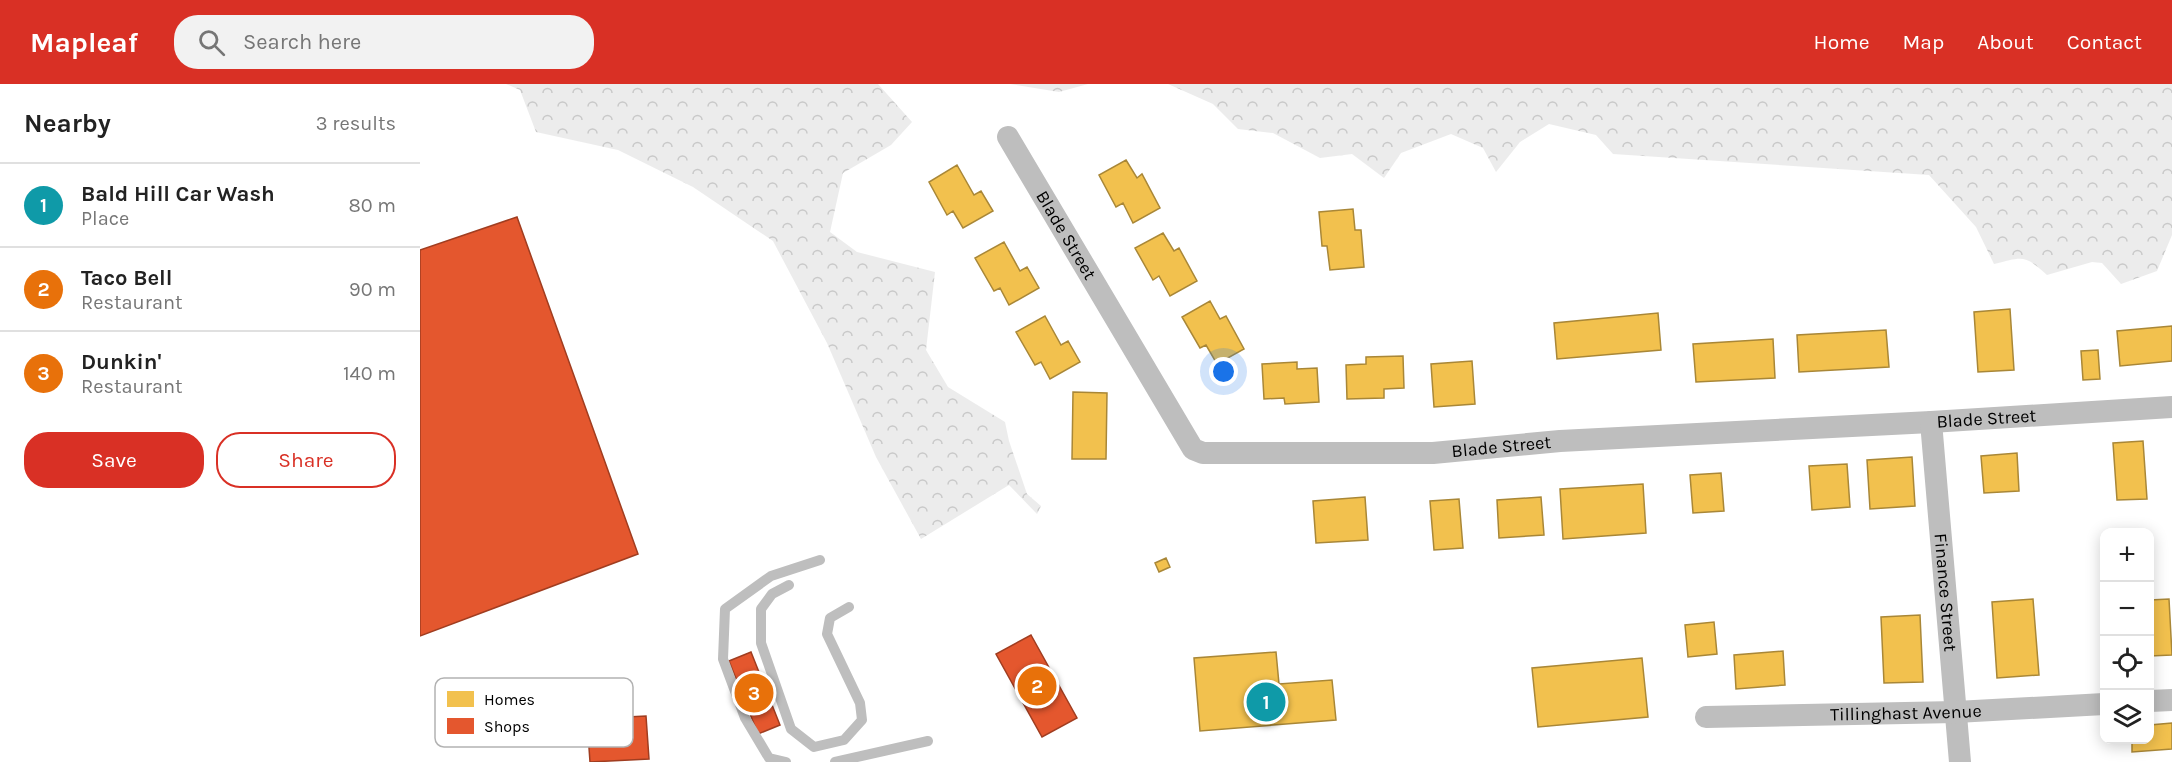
<!DOCTYPE html>
<meta charset="utf-8">
<style>
body{margin:0;font-family:Karla,sans-serif;background:#f2f2f2;color:#222}
.controls{position:absolute;right:18px;bottom:18px;display:grid;overflow:hidden;border-radius:12px;box-shadow:0 3px 15px #0003}
.controls button{width:54px;height:54px;display:grid;place-items:center;padding:0;border:0;border-bottom:2px solid #e0e0e0;background:#fff;color:#222;font:30px sans-serif}
.you{position:absolute;left:804px;top:288px;width:21px;height:21px;margin:-15px;border:4px solid #fff;border-radius:50%;background:#1a73e8;box-shadow:0 0 0 9px #1a73e833}
.badge{display:grid;place-items:center;width:39px;height:39px;border-radius:50%;background:#d93025;color:#fff;font-size:20px;font-weight:700}
.pin{position:absolute;translate:-50% -50%;border:3px solid #fff;box-shadow:0 2px 6px #0006}
.list{margin:0;padding:0;list-style:none}
h2{display:flex;justify-content:space-between;align-items:center;height:78px;margin:0;padding:0 24px;font-size:26px}
h2 small{font-size:20px;font-weight:400;color:#767676}
.list li{display:grid;grid-template-columns:39px 1fr auto;gap:18px;align-items:center;box-sizing:border-box;height:84px;padding:0 24px;border-top:2px solid #e0e0e0}
.list b{display:block;font-size:22px;white-space:nowrap}
.list p{margin:0;font-size:20px;white-space:nowrap;color:#767676}
.list em{font-size:20px;font-style:normal;color:#767676}
.actions{display:flex;gap:12px;padding:18px 24px}
.actions a{flex:1;padding:14px 0;border:2px solid #d93025;border-radius:24px;text-align:center;font-size:21px;color:#d93025}
.actions .main{background:#d93025;color:#fff}
.icon{flex:none;width:33px;height:33px;fill:none;stroke:currentColor;stroke-width:2;stroke-linecap:round;stroke-linejoin:round}
.map{position:relative;flex:none;width:1752px;height:678px;overflow:hidden}
header{display:flex;align-items:center;gap:36px;box-sizing:border-box;height:84px;padding:0 30px;background:#d93025;color:#fff}
header strong{font-size:28px}
nav{display:flex;gap:33px;margin-inline-start:auto;font-size:21px}
.search{width:420px;height:54px;background:#f2f2f2;display:flex;align-items:center;gap:15px;box-sizing:border-box;padding:0 21px;border-radius:24px;color:#767676;font-size:22px}
main{display:flex}
aside{flex:1;background:#fff}
.map>svg:first-child{display:block}
</style>
<header>
<strong>Mapleaf</strong>
<div class="search"><svg class="icon" aria-label="search" viewBox="0 0 24 24"><circle cx="10" cy="10" r="6"/><path d="M15 15l6 6"/></svg>Search here</div>
<nav><a>Home</a><a>Map</a><a>About</a><a>Contact</a></nav>
</header>
<main>
<aside>
<h2>Nearby<small>3 results</small></h2>
<ul class="list">
<li><span class="badge" style="background:#0f9aa8">1</span><div><b>Bald Hill Car Wash</b><p>Place</p></div><em>80 m</em></li>
<li><span class="badge" style="background:#e8710a">2</span><div><b>Taco Bell</b><p>Restaurant</p></div><em>90 m</em></li>
<li><span class="badge" style="background:#e8710a">3</span><div><b>Dunkin'</b><p>Restaurant</p></div><em>140 m</em></li>
</ul>
<div class="actions"><a class="main">Save</a><a>Share</a></div>
</aside>
<div class="map">
<svg width="1752" height="678" viewBox="0 0 1752 678">
<defs>
<pattern id="forest-crowns" width="20" height="18" patternUnits="userSpaceOnUse" patternTransform="scale(1.5)"><rect width="20" height="18" fill="#ececec"/><path d="M2 6a3 3 0 1 1 6 0M12 15a3 3 0 1 1 6 0" fill="none" stroke="#c9c9c9"/></pattern>
</defs>
<rect width="100%" height="100%" fill="#fff"/>
<path fill="url(#forest-crowns)" d="M86,0H458L492,38L471,61L423,89L410,148L437,168L515,188L506,266L528,303L585,338L589,357L607,410L621,422L617,430L589,401L501,455L456,373L407,259L353,157L273,103L198,66L116,48L100,6Z
M590,0H668L639,8Z
M748,0H1752V151L1737,187L1701,200L1682,179L1672,178L1627,191C1604,170 1603,173 1574,180L1556,143L1509,91L1193,70L1176,51L1129,40L1100,58L1076,88L1063,64L1031,50L981,69L964,94L932,70L900,74L853,49L818,45L793,20Z"/>
<path fill="#f2c14e" stroke="#a98737" stroke-width="1.5" d="M706,76L717,94L722,90L740,124L713,139L703,119L696,123L679,91Z
M537,81L554,111L561,107L573,127L543,144L533,127L527,131L509,98Z
M933,125L935,146H941L944,183L910,186L907,162H902L899,128Z
M743,149L754,167L759,164L777,197L750,212L739,192L733,196L715,164Z
M584,158L600,187L607,183L619,204L589,221L580,204L574,207L555,174Z
M790,217L800,235L806,232L824,265L797,280L786,261L780,264L762,233Z
M1590,225L1594,286L1558,288L1554,228Z
M1238,229L1241,266L1137,275L1134,239Z
M625,232L641,261L648,257L660,278L630,295L621,278L615,281L596,248Z
M1752,242V277L1700,282L1697,247Z
M1466,246L1469,283L1379,288L1377,251Z
M1353,255L1355,294L1276,298L1273,260Z
M1678,266L1680,295L1663,296L1661,267Z
M983,272L984,304L964,305V314L927,315L926,281L946,280V273Z
M1052,277L1055,320L1014,323L1011,280Z
M877,278V285L897,284L899,318L865,320L864,314L844,315L842,280Z
M653,308L687,309L686,375H652Z
M1723,357L1727,415L1697,416L1693,359Z
M1597,369L1599,407L1564,409L1561,372Z
M1492,373L1495,422L1450,425L1447,376Z
M1427,380L1430,423L1392,426L1389,382Z
M1301,389L1304,427L1273,429L1270,391Z
M1223,400L1226,449L1143,455L1140,405Z
M945,413L948,456L896,459L893,417Z
M1121,413L1124,451L1079,454L1077,416Z
M1039,415L1043,464L1014,466L1010,417Z
M746,474L750,483L739,488L735,479Z
M1613,515L1619,591L1577,594L1572,518Z
M1749,515L1752,571L1730,572V516Z
M1500,531L1503,598L1464,599L1461,533Z
M1294,538L1297,570L1268,573L1265,541Z
M1363,567L1365,601L1316,605L1314,571Z
M856,568L859,600L912,596L916,636L780,647L774,574Z
M1222,574L1228,633L1118,643L1112,584Z
M1752,639V665L1712,668V656H1730V641Z"/>
<path fill="#e4572e" stroke="#a03d20" stroke-width="1.5" d="M97,133L218,470L0,552V166Z
M611,551L657,634L622,653L576,570Z
M331,568L360,641L338,650L309,577Z
M226,632L229,675L170,678L167,635Z"/>
<g fill="none" stroke-linecap="round" stroke-linejoin="round">
<path stroke="#bebebe" stroke-width="10" d="M369,501L352,510L341,525V559L371,645L394,663L424,656L442,636L440,619L407,550L410,534L429,523
M366,678L349,674L325,634L303,575L305,525L351,492L400,476
M415,678L508,657"/>
<g stroke="#bebebe" stroke-width="22">
<path id="s1" d="M588,53L773,365L783,369H1013L1140,357L1511,338L1752,323"/>
<path id="s2" d="M1511,338L1540,678"/>
<path d="M1730,617L1752,616"/>
<path id="s3" d="M1286,633L1536,628L1684,620"/>
</g>
</g>
<g text-anchor="middle" stroke-width="6" stroke-linejoin="round" paint-order="stroke">
<g font-size="18" fill="#000" stroke="#fff">
<text dy="6" stroke="none"><textPath href="#s1" startOffset="114">Blade Street</textPath></text>
<text dy="6" stroke="none"><textPath href="#s1" startOffset="1158">Blade Street</textPath></text>
<text dy="6" stroke="none"><textPath href="#s1" startOffset="672">Blade Street</textPath></text>
<text dy="6" stroke="none"><textPath href="#s2" startOffset="171">Finance Street</textPath></text>
<text dy="6" stroke="none"><textPath href="#s3" startOffset="200">Tillinghast Avenue</textPath></text>
</g>
</g>
<rect x="15" y="594" width="198" height="69" rx="9" fill="#fff" stroke="#b2b2b2" stroke-width="1.5"/>
<rect x="27" y="607" width="27" height="16" fill="#f2c14e"/>
<rect x="27" y="634" width="27" height="16" fill="#e4572e"/>
<g font-size="16" fill="#000">
<text x="64" y="621">Homes</text>
<text x="64" y="648">Shops</text>
</g>
</svg>
<div class="controls">
<button>+</button>
<button>−</button>
<button><svg class="icon" aria-label="locate" viewBox="0 0 24 24"><circle cx="12" cy="12" r="6"/><path d="M12 2v4M12 18v4M2 12h4M18 12h4"/></svg></button>
<button><svg class="icon" aria-label="layers" viewBox="0 0 24 24"><path d="M12 4l9 5-9 5-9-5zM3 14l9 5 9-5"/></svg></button>
</div>
<div class="you"></div>
<div class="pin badge" style="left:846px;top:618px;background:#0f9aa8">1</div>
<div class="pin badge" style="left:617px;top:602px;background:#e8710a">2</div>
<div class="pin badge" style="left:334px;top:609px;background:#e8710a">3</div>
</div>
</main>
